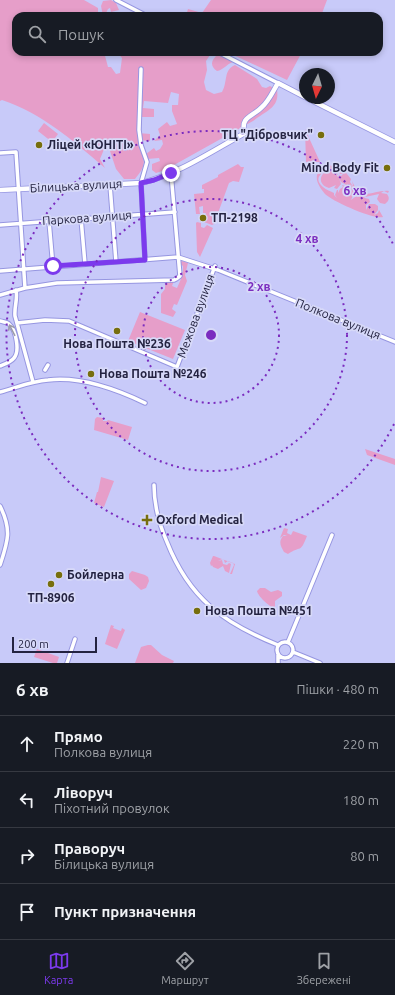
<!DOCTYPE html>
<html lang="uk">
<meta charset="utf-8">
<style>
body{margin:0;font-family:Ubuntu,sans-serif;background:#242831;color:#f1f3f6}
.compass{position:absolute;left:299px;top:68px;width:36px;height:36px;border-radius:50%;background:#171b24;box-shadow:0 2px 6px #0003;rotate:185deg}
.scale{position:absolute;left:12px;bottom:10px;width:85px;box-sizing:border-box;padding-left:4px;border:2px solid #242341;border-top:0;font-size:11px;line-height:14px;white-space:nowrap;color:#242341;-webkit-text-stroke:3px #d7d9f8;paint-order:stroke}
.stop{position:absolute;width:12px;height:12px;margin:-9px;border:3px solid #7c3aed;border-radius:50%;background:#fff}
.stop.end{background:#7c3aed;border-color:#fff;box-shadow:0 1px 4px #0008}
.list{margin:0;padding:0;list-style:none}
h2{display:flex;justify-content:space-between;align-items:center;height:52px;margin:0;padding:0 16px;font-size:17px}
h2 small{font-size:13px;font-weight:400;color:#9ea1a6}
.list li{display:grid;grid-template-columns:26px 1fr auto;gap:12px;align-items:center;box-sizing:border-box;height:56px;padding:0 16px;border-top:1px solid #363941}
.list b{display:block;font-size:15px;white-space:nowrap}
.list p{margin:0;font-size:13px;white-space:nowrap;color:#9ea1a6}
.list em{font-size:13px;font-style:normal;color:#9ea1a6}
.icon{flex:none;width:22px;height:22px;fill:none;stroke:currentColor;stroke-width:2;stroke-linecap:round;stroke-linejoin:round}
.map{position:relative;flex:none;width:395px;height:663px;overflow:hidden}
.search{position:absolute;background:#171b24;box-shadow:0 2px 6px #0003;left:12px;right:12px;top:12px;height:44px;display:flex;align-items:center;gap:10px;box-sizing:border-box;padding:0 14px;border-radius:12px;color:#9ea1a6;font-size:15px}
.sheet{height:276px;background:#171b24}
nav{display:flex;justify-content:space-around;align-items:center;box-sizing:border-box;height:56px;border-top:1px solid #363941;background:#171b24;font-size:11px;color:#9ea1a6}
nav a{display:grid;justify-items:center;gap:2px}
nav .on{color:#7c3aed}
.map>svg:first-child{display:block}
</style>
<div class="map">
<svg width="395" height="663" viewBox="0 0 395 663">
<rect width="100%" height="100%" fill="#c8caf9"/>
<path fill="#e69ec9" d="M0,0H84L98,8V16H16V52H104L108,67H111L116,74L120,73L122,58L117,52H212L206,61L207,70L204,82L206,90L214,94L222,92C228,82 223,70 235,65L257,79L262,87L266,88L270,86L277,90C280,108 265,111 253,121L165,170L156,173L152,170V164L160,161L159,158L147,159L146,154L154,148L156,151L160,149L163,144L162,140L154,141L160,135L158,129L167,122L170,126L177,124L172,111V105H178L179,94L171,92L168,103L144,101L143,108L154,109V117H137L138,133L150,134V141L139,140C142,160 150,161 135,179H124L116,169L107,142L100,159L105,168C72,140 43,114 2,100L0,101Z
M111,0L116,3L119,10L111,12L110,8L108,9L106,13L110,16H103L101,6L103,1Z
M211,0H327L321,16H186L188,9L202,13Z
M227,52H302L287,80Z
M221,55L233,62C227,64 223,70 217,71C210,66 211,61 216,56Z
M44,123L58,134L52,142L38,131Z
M305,129L320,162H306Z
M238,164L241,167H244L239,182L233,181L229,183L214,224L212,225L204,222L206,213H203V206L199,207L200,214H196L194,194L204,193V189H202V185L218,177V175Z
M328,165L333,166L338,174L337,175L335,173L338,177L339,175L341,176L343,174H340L334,166L343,169L351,179L350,182L352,185L350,187L341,182L339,178L341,184L337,189L334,188L336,185L329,188C320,186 318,177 325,172L332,171L330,169C321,172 313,179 323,187C326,190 331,191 334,193V195L337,198L335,195L337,190H338V193L340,189L343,187L342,185L349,187L352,192L351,187L353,185L352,181L356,189L351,200L355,197L359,196L355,194L356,191L365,198L369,199L370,202L366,205V210L369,204H375L378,206V210L374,215L378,213L379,210L383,217C374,220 332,201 325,194C316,183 311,173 328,165Z
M357,187L364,194C373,194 381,190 389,191L388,193L384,191L381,193L387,194C390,198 389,201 385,204L380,203L377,199L379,194L365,197L359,192Z
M197,222L201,223V227L204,228L207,225L213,228L200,257L197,252L196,223Z
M182,261L188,263L185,275L187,281L177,305L174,304L172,309L176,312L173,317L161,313V294L165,289V282L174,281L172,286L177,288L181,279L180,273L183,272V266L180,264V262Z
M140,312L185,330L173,359L128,341Z
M97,417L103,418V421H107L108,420L132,427L128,440L94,430L95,419Z
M365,449L395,459V465L367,455Z
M101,477L114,481L104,507L94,503L97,492H99H98Z
M284,528L288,529L287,533L291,535L293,531L307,536C300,554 301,545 288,554L284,552C281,547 278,542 283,536H287L284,535L280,538Z
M213,556H214L235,564L232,574H230L234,565L233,563L228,561L225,563L224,560L222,559L218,561L222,560L223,564L227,565L229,563L231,564L229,573L225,571L223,566L218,569L213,567L212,565L215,563L211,566L210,563Z
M132,571L145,575L148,577L149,581L146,588L141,590L129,579V574Z
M260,588H265L271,592L278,590L282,592V596L275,601V608C269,607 258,596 257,591Z
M111,625L114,626L113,628L121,631L122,628L125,630L117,649L105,644Z
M148,645H151L162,655L174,661L173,663H135L141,647Z
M37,649L59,657L57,663H53L34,657Z"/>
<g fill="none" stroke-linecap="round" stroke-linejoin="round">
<defs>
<path id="minor" d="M116,0L147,16
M218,52L278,83
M141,69L139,130L141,145L147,162L141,183L145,260
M0,153L16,152L25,288
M110,185L116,262
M81,218L85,264
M49,221L53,267
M0,225L175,212
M0,271L178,257L218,270L395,342
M16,290C18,299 14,307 15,316L33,382
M0,295L25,288L57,283L174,280L176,279L180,276L171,173
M0,321C3,322 7,322 9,324C16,330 20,351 14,358C11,362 5,364 0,366
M17,323L45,320L69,321L177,367L215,266
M45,370L48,365
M0,392C16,388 31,381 48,380C81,376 116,389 145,403
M154,485C154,504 159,524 167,542C189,598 223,623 278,645
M0,506C12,530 8,541 0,565
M277 650a8 8 0 1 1 16 0a8 8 0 1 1-16 0Z
M288,642L332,535
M293,652L320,663
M67,663L75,639
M278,663V655"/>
<path id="major" d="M307,98L395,142
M0,190L141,183C177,175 212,151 245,133C239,117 254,116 262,107C269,101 273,91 278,83L305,97"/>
</defs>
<use href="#minor" stroke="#9696e1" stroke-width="5.5"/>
<use href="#major" stroke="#9696e1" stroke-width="6"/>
<use href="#minor" stroke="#fff" stroke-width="3.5"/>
<use href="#major" stroke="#fff" stroke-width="4.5"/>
</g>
<defs><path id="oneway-shaft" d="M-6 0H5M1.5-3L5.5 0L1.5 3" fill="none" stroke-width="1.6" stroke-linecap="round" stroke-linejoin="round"/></defs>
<use stroke="#9c9caa" href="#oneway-shaft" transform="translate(12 330) rotate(-117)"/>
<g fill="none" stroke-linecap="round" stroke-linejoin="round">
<path stroke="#7c3aed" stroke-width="5" d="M53,266L145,260L141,183L154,180L171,173"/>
</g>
<g fill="none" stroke="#7b2cbf" stroke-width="2" stroke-dasharray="2 4">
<circle cx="211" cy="335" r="68"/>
<circle cx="211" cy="335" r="136"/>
<path d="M394 424A204 204 0 1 1 394 246"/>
</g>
<g fill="#776e0d" stroke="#d7d9f8" stroke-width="1.5">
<circle cx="321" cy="135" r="4"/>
<circle cx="39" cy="145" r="4"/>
<circle cx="387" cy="168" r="4"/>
<circle cx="203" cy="218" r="4"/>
<circle cx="117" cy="331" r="4"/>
<circle cx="91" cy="374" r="4"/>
<path d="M145 514h4v4h4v4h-4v4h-4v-4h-4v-4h4z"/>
<circle cx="59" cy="575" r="4"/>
<circle cx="51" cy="584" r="4"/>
<circle cx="197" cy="611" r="4"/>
</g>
<g text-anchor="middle" stroke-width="3.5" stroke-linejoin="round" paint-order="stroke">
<g font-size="12" font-weight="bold" fill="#242341" stroke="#d7d9f8" text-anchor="start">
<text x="313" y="139" text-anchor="end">ТЦ "Дібровчик"</text>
<text x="47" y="149">Ліцей «ЮНІТІ»</text>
<text x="379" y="172" text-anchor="end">Mind Body Fit</text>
<text x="211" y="222">ТП-2198</text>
<text x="117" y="348" text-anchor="middle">Нова Пошта №236</text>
<text x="99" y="378">Нова Пошта №246</text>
<text x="156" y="524">Oxford Medical</text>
<text x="67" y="579">Бойлерна</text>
<text x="51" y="602" text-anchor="middle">ТП-8906</text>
<text x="205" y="615">Нова Пошта №451</text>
</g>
<g font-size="12" fill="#242341" stroke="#d7d9f8">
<text transform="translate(76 186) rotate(-3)" y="4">Білицька вулиця</text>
<text transform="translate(87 218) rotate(-4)" y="4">Паркова вулиця</text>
<text transform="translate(196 316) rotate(-70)" y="4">Межова вулиця</text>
<text transform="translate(338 319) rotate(22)" y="4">Полкова вулиця</text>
</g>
</g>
<circle cx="211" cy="335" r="6" fill="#7b2cbf" stroke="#d7d9f8" stroke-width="2"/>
<g font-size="12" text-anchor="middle" font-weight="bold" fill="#7b2cbf" stroke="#d7d9f8" stroke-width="3.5" stroke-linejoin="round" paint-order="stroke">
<text x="355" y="195">6 хв</text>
<text x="307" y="243">4 хв</text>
<text x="259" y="291">2 хв</text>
</g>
</svg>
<svg class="compass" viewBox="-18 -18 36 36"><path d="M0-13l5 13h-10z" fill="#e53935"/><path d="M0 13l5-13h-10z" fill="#9ea1a6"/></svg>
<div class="scale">200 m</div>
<div class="stop" style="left:53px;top:266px"></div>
<div class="stop end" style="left:171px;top:173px"></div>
<div class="search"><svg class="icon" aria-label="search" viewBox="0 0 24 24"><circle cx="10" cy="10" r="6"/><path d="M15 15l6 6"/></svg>Пошук</div>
</div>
<section class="sheet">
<h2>6 хв<small>Пішки · 480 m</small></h2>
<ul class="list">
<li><svg class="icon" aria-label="ahead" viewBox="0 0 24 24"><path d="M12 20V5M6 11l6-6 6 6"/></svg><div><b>Прямо</b><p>Полкова вулиця</p></div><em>220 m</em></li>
<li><svg class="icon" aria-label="left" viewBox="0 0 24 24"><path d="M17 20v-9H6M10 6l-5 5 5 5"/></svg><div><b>Ліворуч</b><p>Піхотний провулок</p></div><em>180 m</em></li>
<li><svg class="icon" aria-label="right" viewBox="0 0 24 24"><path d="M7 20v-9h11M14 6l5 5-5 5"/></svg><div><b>Праворуч</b><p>Білицька вулиця</p></div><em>80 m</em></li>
<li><svg class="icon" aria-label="arrive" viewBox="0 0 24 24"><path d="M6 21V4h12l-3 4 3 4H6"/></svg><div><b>Пункт призначення</b></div></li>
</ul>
</section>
<nav>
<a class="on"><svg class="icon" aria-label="map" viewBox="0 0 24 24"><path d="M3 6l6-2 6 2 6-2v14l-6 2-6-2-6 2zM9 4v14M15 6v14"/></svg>Карта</a>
<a><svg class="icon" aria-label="directions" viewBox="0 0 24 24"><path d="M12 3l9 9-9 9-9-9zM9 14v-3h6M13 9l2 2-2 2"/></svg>Маршрут</a>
<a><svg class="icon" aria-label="saved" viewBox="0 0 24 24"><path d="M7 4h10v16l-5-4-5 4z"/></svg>Збережені</a>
</nav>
